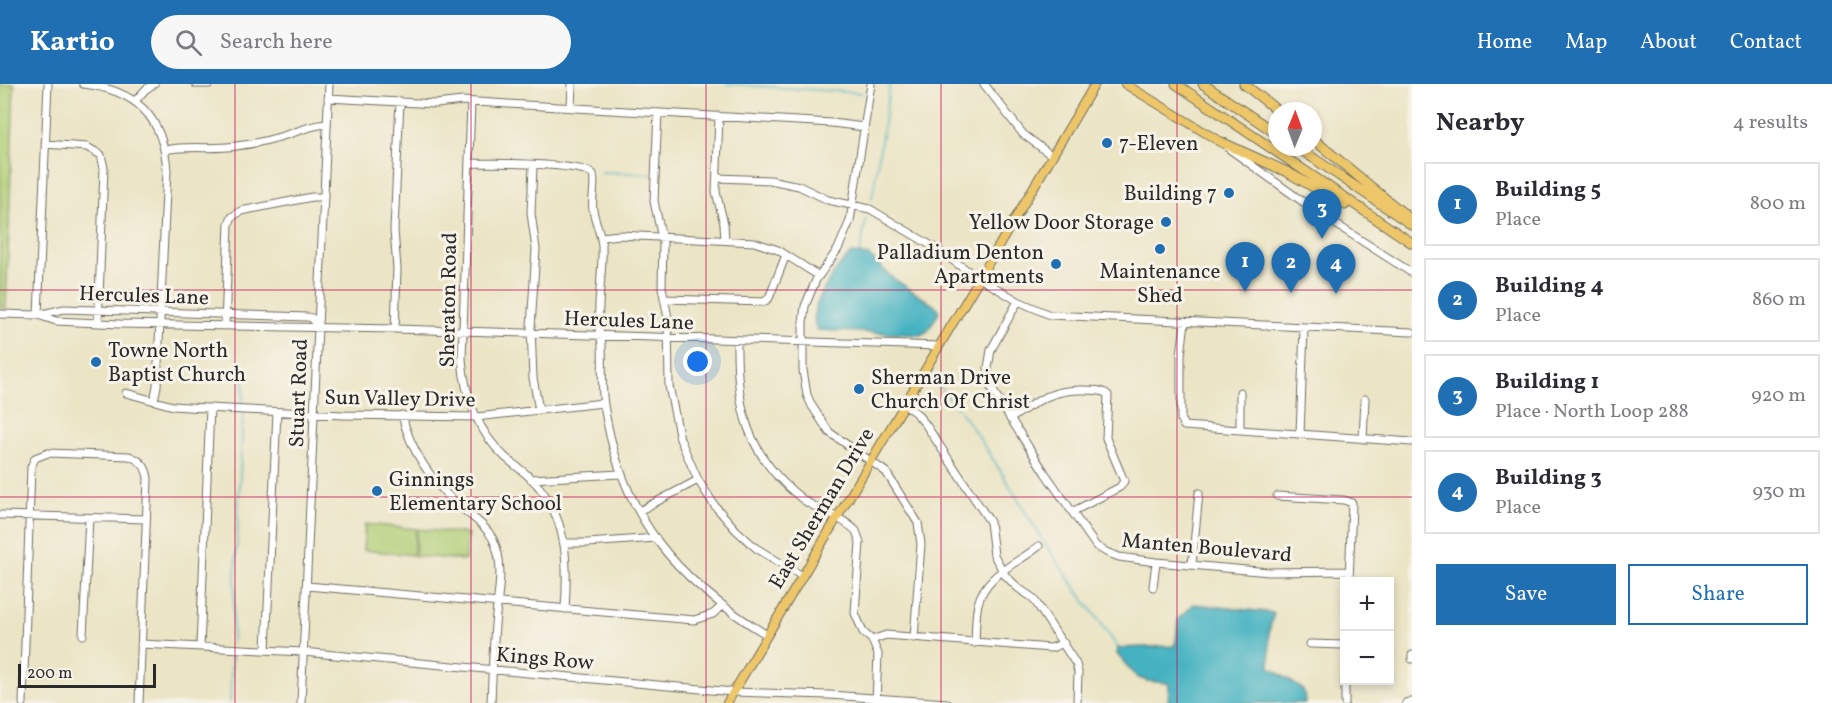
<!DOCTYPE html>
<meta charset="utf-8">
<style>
body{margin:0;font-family:Vollkorn,serif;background:#f7f7f7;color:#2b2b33}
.controls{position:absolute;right:18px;bottom:18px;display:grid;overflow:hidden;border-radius:0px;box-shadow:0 3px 9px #0003}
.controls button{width:54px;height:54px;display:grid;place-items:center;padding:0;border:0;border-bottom:2px solid #e1e1e2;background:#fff;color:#2b2b33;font:30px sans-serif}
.compass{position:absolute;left:1268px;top:18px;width:54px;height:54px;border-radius:50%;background:#fff;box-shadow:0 3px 9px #0003;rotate:1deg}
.scale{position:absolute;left:18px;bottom:15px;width:138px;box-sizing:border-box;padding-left:6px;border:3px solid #2b2b2b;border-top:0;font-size:16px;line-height:21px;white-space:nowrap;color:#2b2b2b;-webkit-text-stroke:4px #f7f3e8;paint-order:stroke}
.you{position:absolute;left:698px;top:278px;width:21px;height:21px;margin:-15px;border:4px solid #fff;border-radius:50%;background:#1a73e8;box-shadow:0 0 0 9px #1a73e833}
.badge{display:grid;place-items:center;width:39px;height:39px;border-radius:50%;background:#1f6fb2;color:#fff;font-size:20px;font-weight:700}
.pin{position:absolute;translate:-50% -50px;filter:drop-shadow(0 2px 3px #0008)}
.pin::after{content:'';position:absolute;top:32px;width:21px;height:18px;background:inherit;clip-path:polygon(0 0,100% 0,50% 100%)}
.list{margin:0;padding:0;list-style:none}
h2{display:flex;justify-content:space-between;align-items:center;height:78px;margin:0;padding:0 24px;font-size:26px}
h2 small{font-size:20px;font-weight:400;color:#7c7c81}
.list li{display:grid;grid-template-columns:39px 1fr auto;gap:18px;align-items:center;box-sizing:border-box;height:84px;margin:0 12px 12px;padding:0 12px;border:2px solid #e1e1e2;border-radius:0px}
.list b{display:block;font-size:22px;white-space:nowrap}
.list p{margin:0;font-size:20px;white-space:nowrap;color:#7c7c81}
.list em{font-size:20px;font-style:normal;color:#7c7c81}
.actions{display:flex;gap:12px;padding:18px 24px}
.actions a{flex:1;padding:14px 0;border:2px solid #1f6fb2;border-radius:0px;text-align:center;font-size:21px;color:#1f6fb2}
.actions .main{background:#1f6fb2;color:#fff}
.icon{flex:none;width:33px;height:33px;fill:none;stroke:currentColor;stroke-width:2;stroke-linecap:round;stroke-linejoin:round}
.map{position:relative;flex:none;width:1412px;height:619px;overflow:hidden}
header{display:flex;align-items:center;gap:36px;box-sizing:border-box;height:84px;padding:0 30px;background:#1f6fb2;color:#fff}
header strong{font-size:28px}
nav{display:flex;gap:33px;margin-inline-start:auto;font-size:21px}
.search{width:420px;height:54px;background:#f7f7f7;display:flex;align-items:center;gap:15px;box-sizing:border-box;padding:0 21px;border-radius:33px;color:#7c7c81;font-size:22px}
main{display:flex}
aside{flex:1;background:#fff}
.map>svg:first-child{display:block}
</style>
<header>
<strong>Kartio</strong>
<div class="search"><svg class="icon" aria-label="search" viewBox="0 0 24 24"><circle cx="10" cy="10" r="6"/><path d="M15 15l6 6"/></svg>Search here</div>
<nav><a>Home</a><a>Map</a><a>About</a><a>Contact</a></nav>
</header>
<main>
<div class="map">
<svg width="1412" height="619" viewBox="0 0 1412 619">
<rect width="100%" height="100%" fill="#f7f3e8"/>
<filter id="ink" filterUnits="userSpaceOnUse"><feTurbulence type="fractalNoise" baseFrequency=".0167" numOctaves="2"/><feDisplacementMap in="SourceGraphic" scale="12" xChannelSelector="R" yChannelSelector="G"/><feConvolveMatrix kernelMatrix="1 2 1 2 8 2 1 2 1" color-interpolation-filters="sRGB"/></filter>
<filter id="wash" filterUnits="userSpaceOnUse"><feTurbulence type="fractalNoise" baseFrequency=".008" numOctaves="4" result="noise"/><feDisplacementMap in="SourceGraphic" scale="24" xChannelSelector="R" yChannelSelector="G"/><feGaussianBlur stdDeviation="1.35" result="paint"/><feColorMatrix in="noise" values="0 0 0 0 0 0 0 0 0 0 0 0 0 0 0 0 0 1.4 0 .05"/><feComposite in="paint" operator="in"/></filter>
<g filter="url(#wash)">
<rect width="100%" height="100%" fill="#ebe4c5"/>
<path fill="#b0ce75" stroke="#6e7c50" stroke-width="1.5" d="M0,0H14L6,224H0Z
M365,440L416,445L413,471L363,466Z
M417,445L468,450L465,476L415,472Z"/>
<path fill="#45b2c1" stroke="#386e76" stroke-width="1.5" d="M852,169L869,172L894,195L938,224L939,228L928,247L920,251L817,246C805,225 836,183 852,169Z
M1194,520L1274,529L1269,547L1270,583L1302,605L1304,609L1305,619H1168L1169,602L1168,599L1147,597L1137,593L1117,570L1118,564L1174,562L1176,557L1178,535Z"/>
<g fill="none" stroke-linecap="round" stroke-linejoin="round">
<path stroke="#45b2c1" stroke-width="1.5" d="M726,0L862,9
M601,88L651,90
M872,115L890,0
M860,169L866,134
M929,291C976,340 1008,401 1044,458C1067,494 1094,528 1118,564
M243,324L244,288
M232,560L243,328
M230,619L232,568"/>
</g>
</g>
<g filter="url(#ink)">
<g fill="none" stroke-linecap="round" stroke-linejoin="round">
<defs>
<path id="minor" d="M83,0C136,6 163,32 167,86L157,302L154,316
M196,0H209
M871,0L850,137L838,165L816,196L805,222L803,238V286L807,311L812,322L829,348L886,388L918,439L921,460L914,554
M984,0L1023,50L1051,71
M328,14L436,20L462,17L508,20L832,39L864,43
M135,17L146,5L154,0
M471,18L462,275C465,313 477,347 505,373C516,383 530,391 539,403C568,439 568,481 565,525
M571,23L572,0
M658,29L654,117L663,159L662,203L668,234L669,302L680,355L698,396L715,422L736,446L756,464L802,492
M719,32L716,108L724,140L725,156
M45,60L87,63L101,71L104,84L98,239
M1228,64L1320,130L1412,189
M165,66C189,61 212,66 236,62C253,60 270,56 286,51C301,46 312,41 327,40
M469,79C490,79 580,79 593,90C596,102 591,114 593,126C595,138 601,149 602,162C603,189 597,217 599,244C599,250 602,256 602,262C603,282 601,301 604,321C621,431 674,495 767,551
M533,82L531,129L536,165L531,243L533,294L539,326
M717,94L770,96L799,102L828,116L870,125L932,162L971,189L1018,217L1050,231L1412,248
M601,153L619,151L754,158L778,166L819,192
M664,215L764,218L769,214L786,171
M1018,217L991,266L988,284L990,302L1045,389L1096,462L1106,468L1119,473L1156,478L1269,488L1349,487
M0,230L38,231L64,225L308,233L312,234L316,241
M38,231L56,237L120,240L395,245L939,262
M38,231L48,0
M1185,238L1181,271V336L1184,342L1412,358
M225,241L229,140L232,133L241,127L312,113H324
M395,245L397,185L394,146L400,17
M737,256C736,322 746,371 801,414C817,427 842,432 856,447L860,458L855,529L863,548L872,556L878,570L876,619
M126,309L173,322L188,323L343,331L476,333L603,319
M903,320L916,329L926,341L990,438L994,471L1005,491L1018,504L1033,514L1076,580L1078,588L1077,619
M402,331C410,365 431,397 457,420C469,431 485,440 493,455C506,482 497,513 495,541C493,567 492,593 491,619
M1010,335C1037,317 1051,305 1085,306C1093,307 1102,305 1108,311L1106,354L1124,397L1120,403L1072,428
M1240,346V308
M1300,350L1304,244
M1363,355L1365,315
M531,395L620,390
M1277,412L1344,416L1352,419L1349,498
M639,427L698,396
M0,431L146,435
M565,459H588L656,454
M1192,481L1199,409
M307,502L694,536L713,530L722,522
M1153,503L1156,478
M83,551L89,434
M872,556L886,551L1051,564L1064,559
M975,559C976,546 975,533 978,520C986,489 1016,481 1039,462
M141,560L303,568L733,608L829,611L947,619
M1310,560L1344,561
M200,563L210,324
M266,566L277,328
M1412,571V575
M23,619L31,383L35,374L48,369L129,372C141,376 147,383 148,395L139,619
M301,619L329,0
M1345,619V596
M1406,619L1412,618"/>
<path id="major" d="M1125,0L1219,57
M727,619L1095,0"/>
<path id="highway" d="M1176,0L1412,159
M1203,0L1277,50
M1244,0L1278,27
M1313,55L1410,135
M1219,57L1287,88L1345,121
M1297,63L1412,141"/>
</defs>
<use href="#minor" stroke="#6e6c61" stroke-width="9"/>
<use href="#major" stroke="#6e6c61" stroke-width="10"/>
<use href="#highway" stroke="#6e6c61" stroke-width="11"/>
<use href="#minor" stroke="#fff" stroke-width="7"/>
<use href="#major" stroke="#ecc669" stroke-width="8"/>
<use href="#highway" stroke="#ecc669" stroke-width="9"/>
</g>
</g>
<path fill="none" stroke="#c2185b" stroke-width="1.5" stroke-opacity="0.55" d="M235,0V619M471,0V619M706,0V619M941,0V619M1177,0V619M0,206H1412M0,413H1412"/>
<g fill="#1f6fb2" stroke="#f7f3e8" stroke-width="2">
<circle cx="1107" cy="59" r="6"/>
<circle cx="1229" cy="109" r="6"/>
<circle cx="1166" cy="138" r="6"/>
<circle cx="1160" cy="165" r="6"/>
<circle cx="1056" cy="180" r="6"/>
<circle cx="96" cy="278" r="6"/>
<circle cx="859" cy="305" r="6"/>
<circle cx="377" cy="407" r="6"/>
</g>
<g text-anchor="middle" stroke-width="6" stroke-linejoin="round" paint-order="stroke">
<g font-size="21" fill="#2b2b2b" stroke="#f7f3e8" text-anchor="start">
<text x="1119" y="66">7-Eleven</text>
<text x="1217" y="116" text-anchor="end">Building 7</text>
<text x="1154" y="145" text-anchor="end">Yellow Door Storage</text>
<text x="1044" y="175" text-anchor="end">Palladium Denton<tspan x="1044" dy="24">Apartments</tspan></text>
<text x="1160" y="194" text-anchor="middle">Maintenance<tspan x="1160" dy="24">Shed</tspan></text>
<text x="108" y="273">Towne North<tspan x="108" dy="24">Baptist Church</tspan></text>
<text x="871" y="300">Sherman Drive<tspan x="871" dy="24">Church Of Christ</tspan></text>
<text x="389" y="402">Ginnings<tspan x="389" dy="24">Elementary School</tspan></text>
</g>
<g font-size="21" fill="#2b2b2b" stroke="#f7f3e8">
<text transform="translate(144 211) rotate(2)" y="7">Hercules Lane</text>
<text transform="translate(448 216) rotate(-89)" y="7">Sheraton Road</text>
<text transform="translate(629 236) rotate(2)" y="7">Hercules Lane</text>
<text transform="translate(298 309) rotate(-88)" y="7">Stuart Road</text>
<text transform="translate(400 314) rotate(1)" y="7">Sun Valley Drive</text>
<text transform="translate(821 424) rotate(-59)" y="7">East Sherman Drive</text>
<text transform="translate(1207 463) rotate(5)" y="7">Manten Boulevard</text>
<text transform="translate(545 574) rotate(5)" y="7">Kings Row</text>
</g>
</g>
</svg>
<div class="controls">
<button>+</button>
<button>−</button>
</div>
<svg class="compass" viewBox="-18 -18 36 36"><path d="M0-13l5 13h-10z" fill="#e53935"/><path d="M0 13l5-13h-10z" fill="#7c7c81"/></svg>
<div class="scale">200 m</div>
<div class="you"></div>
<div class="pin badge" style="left:1245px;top:208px">1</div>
<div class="pin badge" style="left:1291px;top:209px">2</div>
<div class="pin badge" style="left:1322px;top:155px">3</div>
<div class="pin badge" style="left:1336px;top:210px">4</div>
</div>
<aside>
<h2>Nearby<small>4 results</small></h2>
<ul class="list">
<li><span class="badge">1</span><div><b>Building 5</b><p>Place</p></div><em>800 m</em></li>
<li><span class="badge">2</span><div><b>Building 4</b><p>Place</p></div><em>860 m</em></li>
<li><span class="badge">3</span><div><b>Building 1</b><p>Place · North Loop 288</p></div><em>920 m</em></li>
<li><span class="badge">4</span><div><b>Building 3</b><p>Place</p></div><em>930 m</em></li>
</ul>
<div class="actions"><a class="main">Save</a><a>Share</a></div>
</aside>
</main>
